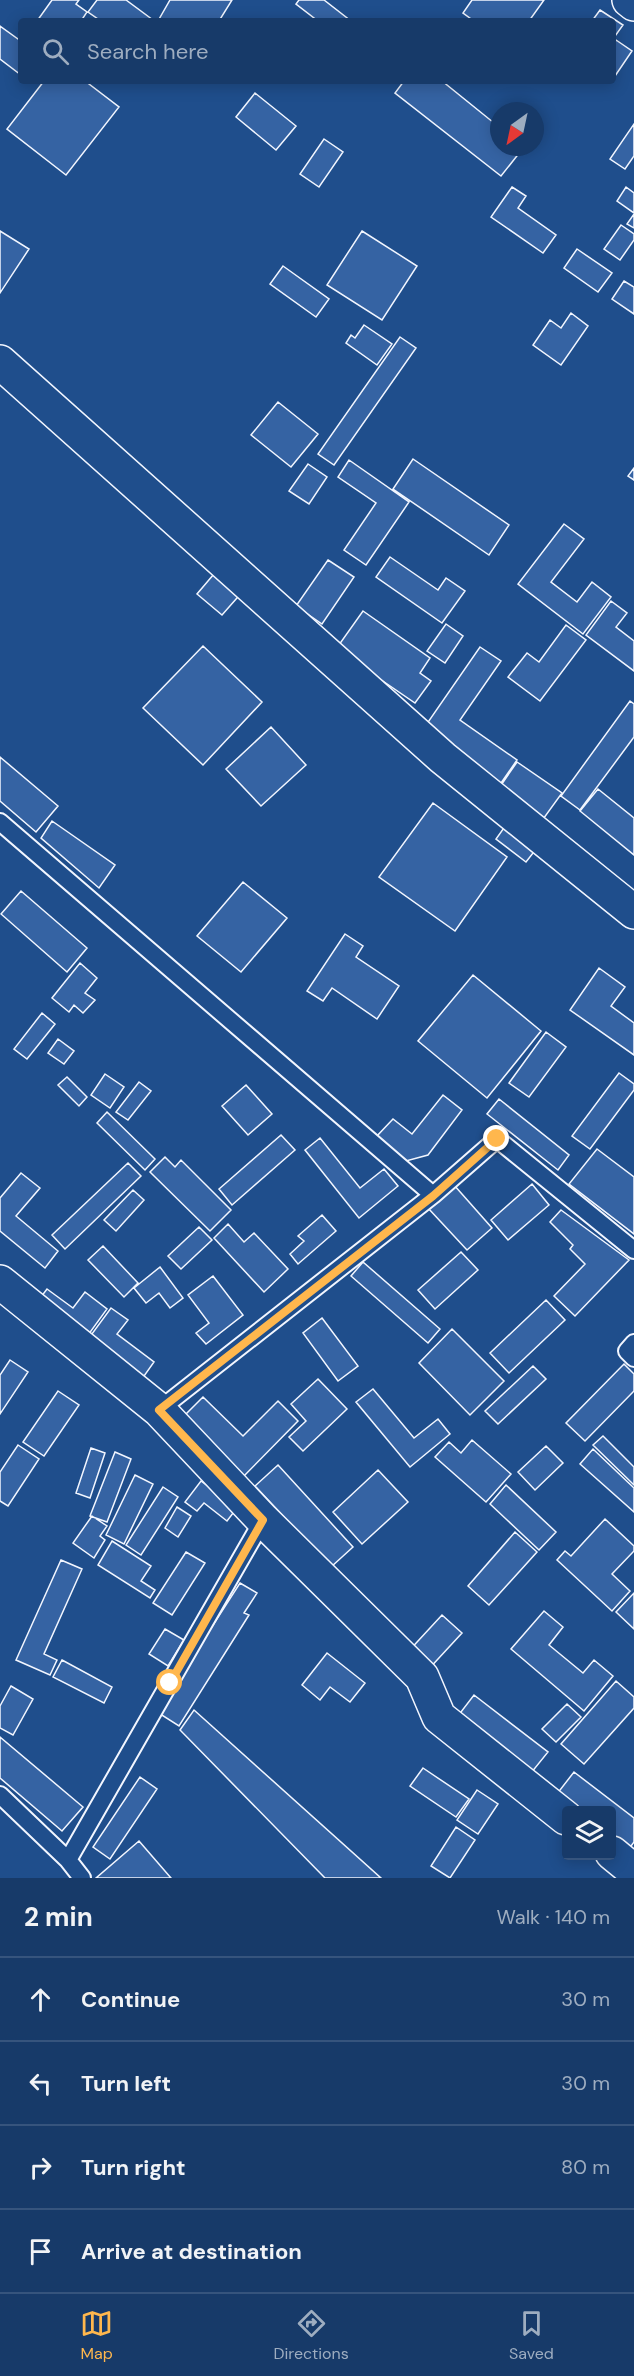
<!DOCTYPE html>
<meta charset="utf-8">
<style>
body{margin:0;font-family:"DM Sans",sans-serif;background:#20416f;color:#f1f3f6}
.controls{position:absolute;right:18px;bottom:18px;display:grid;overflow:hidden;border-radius:6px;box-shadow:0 3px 15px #0003}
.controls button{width:54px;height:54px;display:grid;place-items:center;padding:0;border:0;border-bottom:2px solid #36547d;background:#173a69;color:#f1f3f6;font:30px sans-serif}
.compass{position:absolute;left:490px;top:102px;width:54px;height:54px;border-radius:50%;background:#173a69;box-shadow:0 3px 15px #0003;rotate:213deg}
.stop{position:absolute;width:18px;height:18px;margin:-14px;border:4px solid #ffb74d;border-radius:50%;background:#fff}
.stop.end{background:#ffb74d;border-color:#fff;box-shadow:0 2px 6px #0008}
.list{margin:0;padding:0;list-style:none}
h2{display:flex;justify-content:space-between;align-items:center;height:78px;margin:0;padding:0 24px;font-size:26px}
h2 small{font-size:20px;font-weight:400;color:#9eadc0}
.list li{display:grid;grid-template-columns:39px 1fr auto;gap:18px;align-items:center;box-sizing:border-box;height:84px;padding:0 24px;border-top:2px solid #36547d}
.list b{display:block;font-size:22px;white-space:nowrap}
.list em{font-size:20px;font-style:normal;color:#9eadc0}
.icon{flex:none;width:33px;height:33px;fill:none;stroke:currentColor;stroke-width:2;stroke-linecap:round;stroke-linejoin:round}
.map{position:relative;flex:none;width:634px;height:1878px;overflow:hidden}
.search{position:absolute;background:#173a69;box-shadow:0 3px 15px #0003;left:18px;right:18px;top:18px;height:66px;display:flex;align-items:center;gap:15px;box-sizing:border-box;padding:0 21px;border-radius:6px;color:#9eadc0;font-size:22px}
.sheet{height:414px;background:#173a69}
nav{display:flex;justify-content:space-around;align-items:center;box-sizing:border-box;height:84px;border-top:2px solid #36547d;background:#173a69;font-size:16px;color:#9eadc0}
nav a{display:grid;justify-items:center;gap:3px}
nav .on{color:#ffb74d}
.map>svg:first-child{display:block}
</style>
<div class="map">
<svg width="634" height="1878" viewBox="0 0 634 1878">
<rect width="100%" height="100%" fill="#1f4e8c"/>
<path fill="#3563a3" stroke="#f2f6ff" stroke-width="1.5" d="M52,0H79L76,4L87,12L81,21H37Z
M97,0H126L153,20L101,21L88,12Z
M170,0H232L219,21H158Z
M299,0H324L351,21H318L296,4Z
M472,0H544L529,21H474L463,13Z
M600,10L623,25L613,39V21H592Z
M0,26L18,39L21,35V75L0,59Z
M616,40L632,51L613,79V45Z
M44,81H85L119,107L66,175L7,129Z
M404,81H442L499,127V147H524L501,176L395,93Z
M255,93L296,126L276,150L236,117Z
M634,124V156L625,169L610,159Z
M324,139L343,152L319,187L300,174Z
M512,187L526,196L518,208L556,235L543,253L491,217Z
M626,187L634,193V213L617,201Z
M634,214V228L627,224Z
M621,225L634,234V240L620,260L604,249Z
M0,231L29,249L0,293Z
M362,231L417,266L382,320L327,285Z
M577,249L612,273L598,292L564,268Z
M283,266L329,299L316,317L270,284Z
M624,281L634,287V314L612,299Z
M571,313L588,326L561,365L533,345L550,320L561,328Z
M364,325L392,344L377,365L346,343L351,335L355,338Z
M400,337L416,348L334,465L318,454Z
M278,402L318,434L291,467L251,435Z
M413,459L509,525L489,555L393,489Z
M349,460L409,502L366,565L344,550L376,503L338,477Z
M308,464L327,477L309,504L289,491Z
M634,468V480L628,476Z
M564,524L584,539L551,582L577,602L592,582L611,597L583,634L518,584Z
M390,557L438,590L446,578L465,591L442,623L376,577Z
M328,560L354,577L322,624L296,606Z
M219,568L244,590L222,615L197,594Z
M611,601L627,613L616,627L634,641V671L586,635Z
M363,611L430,658L420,673L431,681L415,703L336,649Z
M446,624L463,636L445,663L427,651Z
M566,625L586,640L540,701L508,677L527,653L539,662Z
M203,646L262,702L203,765L143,708Z
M480,647L501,661L460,720L517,760L499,786L426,725Z
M630,701L634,704V737L580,810L561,796Z
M271,727L306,765L261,806L226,769Z
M0,757L58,806L36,832L0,801Z
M517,762L562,793L541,822L497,791Z
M598,789L634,818V855L580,811Z
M433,803L507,857L455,931L379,877Z
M52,821L115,865L99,888L41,838Z
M506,825L537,848L526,862L496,839Z
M243,882L287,918L241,972L197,936Z
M21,891L87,948L67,972L1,914Z
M345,934L363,946L356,957L399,986L377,1019L332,988L323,1001L307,991Z
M80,963L97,978L85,993L95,1000L83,1013L74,1005L69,1012L52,998Z
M599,968L625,987L611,1006L634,1023V1055L570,1010Z
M473,975L541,1031L487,1098L418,1041Z
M42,1013L55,1024L27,1059L14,1049Z
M546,1032L566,1047L529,1097L509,1083Z
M58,1039L74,1051L64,1064L48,1053Z
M619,1073L634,1084V1090L590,1149L572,1136Z
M105,1074L124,1087L110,1108L91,1095Z
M67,1077L87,1097L79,1106L58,1085Z
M139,1082L151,1091L128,1120L116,1112Z
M246,1085L272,1114L248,1135L222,1106Z
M443,1095L462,1110L428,1155L406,1161L376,1137L393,1119L412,1134Z
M499,1099L569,1155L558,1170L487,1114Z
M107,1112L155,1159L145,1170L97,1123Z
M281,1135L295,1150L232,1205L219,1189Z
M320,1138L360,1188L384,1169L398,1186L359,1218L305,1150Z
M597,1149L634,1177V1234L569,1184Z
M165,1157L175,1167L181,1160L231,1210L210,1231L150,1172Z
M128,1163L141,1176L65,1249L52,1235Z
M21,1173L40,1188L16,1216L58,1251L45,1268L0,1231V1198Z
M532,1184L549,1205L508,1240L491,1220Z
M454,1185L492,1228L467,1250L428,1208Z
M133,1190L144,1200L116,1231L104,1220Z
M561,1210L629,1260L575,1316L554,1296L585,1264L570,1249L573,1245L550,1222Z
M322,1215L336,1231L298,1264L290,1254L304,1241L298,1236Z
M228,1224L244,1242L254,1233L288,1269L264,1292L214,1238Z
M199,1227L212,1240L181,1269L168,1256Z
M103,1246L138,1283L124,1297L88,1260Z
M461,1252L478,1270L435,1309L418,1290Z
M363,1262L440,1329L428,1343L351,1276Z
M160,1267L183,1298L170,1308L159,1293L146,1303L134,1288Z
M213,1276L243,1315L206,1344L196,1333L209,1323L188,1295Z
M47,1289L73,1308L85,1292L107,1309L83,1342L34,1306Z
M546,1300L565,1320L509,1373L490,1353Z
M111,1308L128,1320L117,1334L154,1362L137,1386L83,1346Z
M322,1318L358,1366L338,1381L303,1333Z
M452,1329L504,1381L470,1415L419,1363Z
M10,1360L28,1372L0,1414V1375Z
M624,1364L634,1374V1391L585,1441L566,1423Z
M533,1366L546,1379L498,1424L485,1411Z
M318,1379L347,1409L303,1451L289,1437L306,1421L291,1404Z
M373,1389L414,1438L438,1419L450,1434L410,1467L356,1402Z
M58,1391L79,1405L44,1456L23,1442Z
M203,1397L243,1436L278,1401L298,1421L243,1477L182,1418Z
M603,1436L634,1467V1485L593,1445Z
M472,1440L511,1474L486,1502L435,1457L449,1442L461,1453Z
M18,1445L39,1459L8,1506L0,1501V1472Z
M546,1446L563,1463L535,1490L518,1472Z
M91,1448L105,1453L90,1498L76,1493Z
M593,1449L634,1488V1512L580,1464Z
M115,1452L131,1459L107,1522L90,1516Z
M278,1465L353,1547L331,1567L255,1486Z
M378,1470L408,1502L362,1544L333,1512Z
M135,1475L153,1484L124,1544L106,1535Z
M201,1481L237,1508L227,1521L204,1503L197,1511L185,1502Z
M506,1485L556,1532L539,1550L490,1504Z
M163,1487L178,1497L141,1555L126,1545Z
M177,1507L191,1516L178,1537L165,1528Z
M92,1516L107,1526L100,1536L105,1540L94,1558L73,1543Z
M605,1519L634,1546V1551L612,1574L630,1591L612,1611L557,1560L565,1551L571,1556Z
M515,1532L537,1552L489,1605L468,1586Z
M112,1541L151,1566L141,1581L155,1590L150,1598L98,1565Z
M186,1552L205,1563L172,1615L153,1603Z
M61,1560L82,1569L44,1654L57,1660L50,1675L16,1660Z
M240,1583L257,1593L244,1613L249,1615L179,1726L157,1712Z
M634,1593V1629L616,1612Z
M544,1611L563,1627L549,1645L583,1673L594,1660L613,1676L584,1711L511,1649Z
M442,1615L462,1633L426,1672L406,1654Z
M165,1629L184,1640L168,1666L149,1654Z
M327,1653L365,1683L350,1702L330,1687L320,1700L302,1685Z
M62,1660L112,1687L104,1703L53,1677Z
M616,1681L634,1697V1708L584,1764L561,1744Z
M11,1686L33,1699L13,1735L0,1728V1706Z
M474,1695L548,1752L527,1778L454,1721Z
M567,1704L581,1717L556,1742L542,1729Z
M194,1710L381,1878H325L180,1730Z
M0,1737L83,1807L62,1831L0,1778Z
M423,1768L469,1799L456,1817L410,1786Z
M574,1772L634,1818V1842L626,1853L612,1843V1810H568L553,1799Z
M140,1777L157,1789L110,1859L93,1847Z
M477,1790L498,1804L478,1834L457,1820Z
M456,1827L475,1840L450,1878L431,1866Z
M139,1841L171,1878H96Z"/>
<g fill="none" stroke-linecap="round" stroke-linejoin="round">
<defs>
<path id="lane" d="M0,822L433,1195
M634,1343L627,1351L634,1358
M159,1410L433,1195L497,1139L634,1250
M0,1795L68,1860L82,1878
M68,1860L263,1520"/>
<path id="street" d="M629,0L634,4
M0,362L443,758L634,912
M0,1282L159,1410L263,1520L422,1677L439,1717L566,1818
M612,1853L634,1871"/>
</defs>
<use href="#lane" stroke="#f2f6ff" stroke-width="20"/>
<use href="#street" stroke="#f2f6ff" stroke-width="36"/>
<use href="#lane" stroke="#1f4e8c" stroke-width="16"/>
<use href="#street" stroke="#1f4e8c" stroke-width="33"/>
</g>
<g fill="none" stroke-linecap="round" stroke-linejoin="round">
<path stroke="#ffb74d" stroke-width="8" d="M170,1683L263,1520L159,1410L433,1196L497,1139"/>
</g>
</svg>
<div class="controls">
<button><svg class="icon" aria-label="layers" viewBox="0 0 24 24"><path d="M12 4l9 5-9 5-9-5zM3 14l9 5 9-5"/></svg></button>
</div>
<svg class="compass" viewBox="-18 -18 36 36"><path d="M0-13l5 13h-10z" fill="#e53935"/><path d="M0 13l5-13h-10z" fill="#9eadc0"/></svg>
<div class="stop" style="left:170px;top:1683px"></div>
<div class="stop end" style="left:497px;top:1139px"></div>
<div class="search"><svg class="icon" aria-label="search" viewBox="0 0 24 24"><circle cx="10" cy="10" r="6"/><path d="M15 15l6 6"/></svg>Search here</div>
</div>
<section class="sheet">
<h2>2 min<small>Walk · 140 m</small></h2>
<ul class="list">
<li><svg class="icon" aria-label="ahead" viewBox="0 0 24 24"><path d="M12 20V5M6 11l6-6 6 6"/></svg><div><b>Continue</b></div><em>30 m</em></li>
<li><svg class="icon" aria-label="left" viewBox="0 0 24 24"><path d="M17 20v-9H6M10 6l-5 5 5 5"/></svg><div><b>Turn left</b></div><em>30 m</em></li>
<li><svg class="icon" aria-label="right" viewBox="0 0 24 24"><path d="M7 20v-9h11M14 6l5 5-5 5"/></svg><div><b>Turn right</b></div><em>80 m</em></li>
<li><svg class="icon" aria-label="arrive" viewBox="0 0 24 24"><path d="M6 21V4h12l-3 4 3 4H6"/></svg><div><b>Arrive at destination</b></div></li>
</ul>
</section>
<nav>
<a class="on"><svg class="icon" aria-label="map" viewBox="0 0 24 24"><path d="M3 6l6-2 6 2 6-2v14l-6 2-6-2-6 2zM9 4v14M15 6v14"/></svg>Map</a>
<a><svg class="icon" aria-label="directions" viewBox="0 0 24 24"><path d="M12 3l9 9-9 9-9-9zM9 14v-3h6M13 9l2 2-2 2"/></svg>Directions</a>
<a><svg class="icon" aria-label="saved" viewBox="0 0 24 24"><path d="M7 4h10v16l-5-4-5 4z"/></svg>Saved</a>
</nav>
